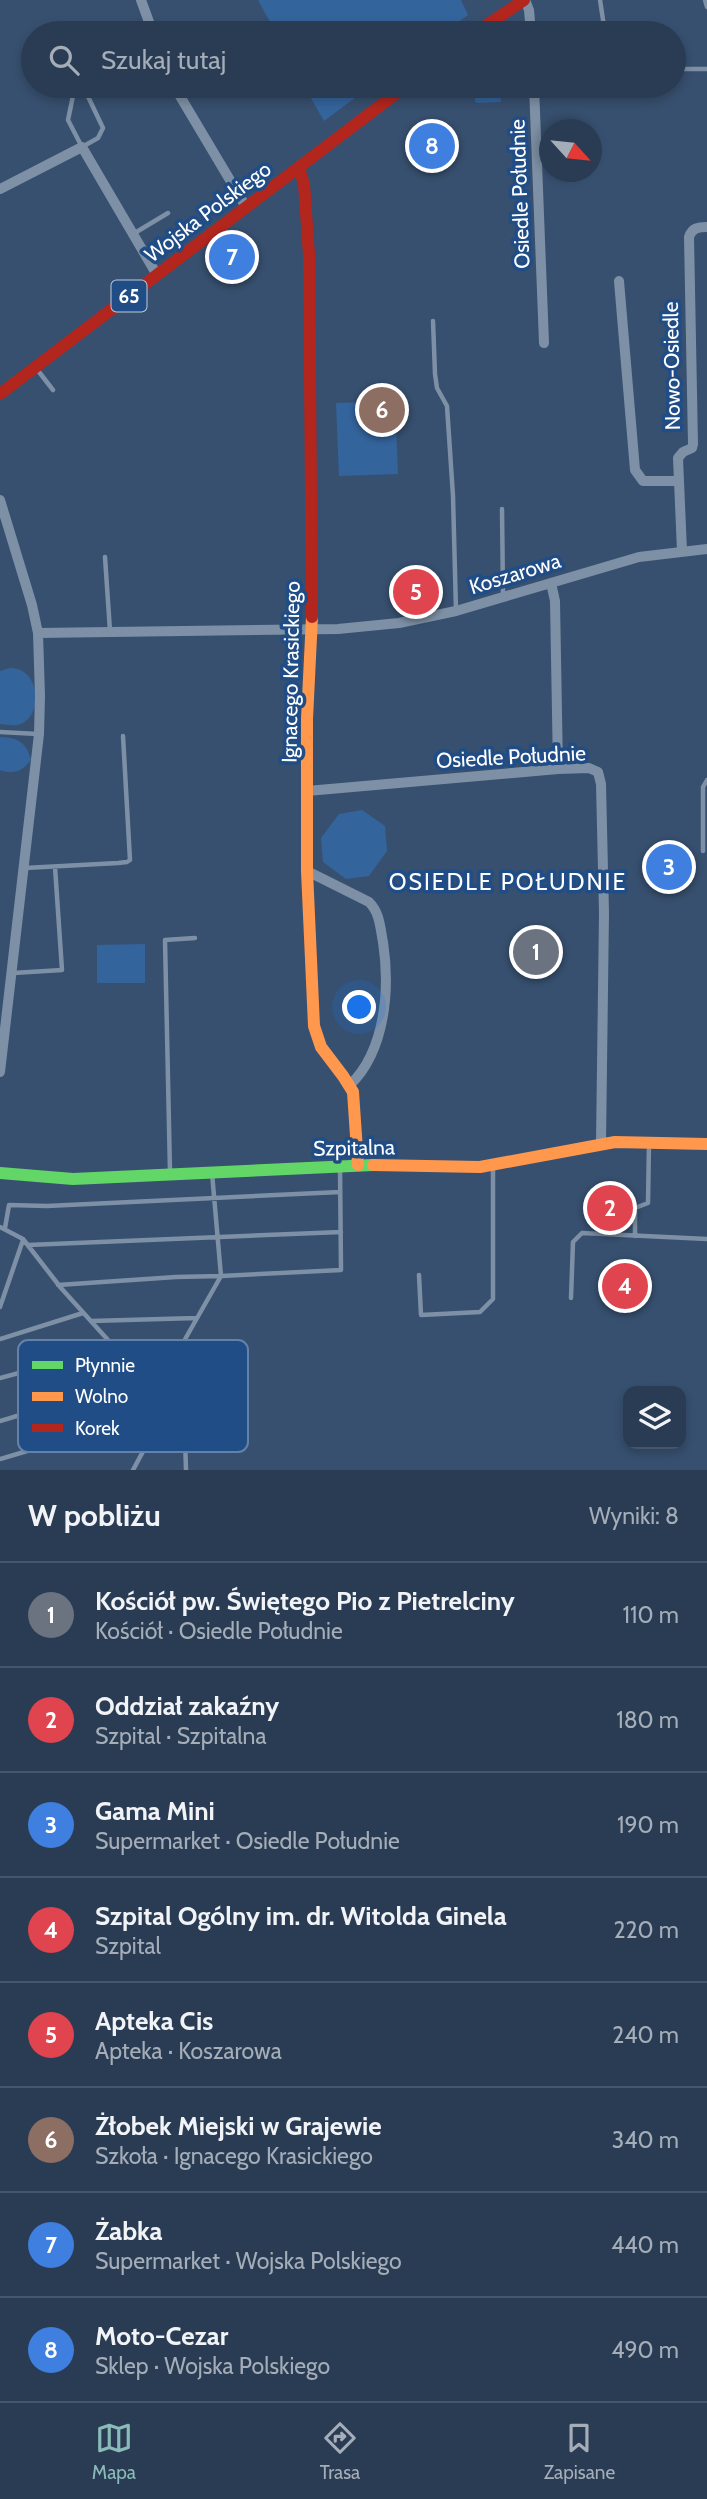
<!DOCTYPE html>
<html lang="pl">
<meta charset="utf-8">
<style>
body{margin:0;font-family:Cabin,sans-serif;background:#31435a;color:#f1f3f6}
.controls{position:absolute;right:21px;bottom:21px;display:grid;overflow:hidden;border-radius:14px;box-shadow:0 4px 10px #0003}
.controls button{width:63px;height:63px;display:grid;place-items:center;padding:0;border:0;border-bottom:2px solid #45566a;background:#293c53;color:#f1f3f6;font:35px sans-serif}
.compass{position:absolute;left:539px;top:119px;width:63px;height:63px;border-radius:50%;background:#293c53;box-shadow:0 4px 10px #0003;rotate:117deg}
.you{position:absolute;left:360px;top:1008px;width:24px;height:24px;margin:-18px;border:5px solid #fff;border-radius:50%;background:#1a73e8;box-shadow:0 0 0 10px #1a73e833}
.badge{display:grid;place-items:center;width:46px;height:46px;border-radius:50%;background:#8bbbb9;color:#fff;font-size:23px;font-weight:700}
.pin{position:absolute;translate:-50% -50%;border:4px solid #fff;box-shadow:0 2px 7px #0006}
.list{margin:0;padding:0;list-style:none}
h2{display:flex;justify-content:space-between;align-items:center;height:91px;margin:0;padding:0 28px;font-size:30px}
h2 small{font-size:23px;font-weight:400;color:#a5adb8}
.list li{display:grid;grid-template-columns:46px 1fr auto;gap:21px;align-items:center;box-sizing:border-box;height:105px;padding:0 28px;border-top:2px solid #45566a}
.list b{display:block;font-size:26px;white-space:nowrap}
.list p{margin:0;font-size:23px;white-space:nowrap;color:#a5adb8}
.list em{font-size:23px;font-style:normal;color:#a5adb8}
.icon{flex:none;width:38px;height:38px;fill:none;stroke:currentColor;stroke-width:2;stroke-linecap:round;stroke-linejoin:round}
.map{position:relative;flex:none;width:707px;height:1470px;overflow:hidden}
.search{position:absolute;background:#293c53;box-shadow:0 4px 10px #0003;left:21px;right:21px;top:21px;height:77px;display:flex;align-items:center;gap:18px;box-sizing:border-box;padding:0 24px;border-radius:38px;color:#a5adb8;font-size:26px}
.sheet{height:931px;background:#293c53}
nav{display:flex;justify-content:space-around;align-items:center;box-sizing:border-box;height:98px;border-top:2px solid #45566a;background:#293c53;font-size:19px;color:#a5adb8}
nav a{display:grid;justify-items:center;gap:4px}
nav .on{color:#8bbbb9}
.map>svg:first-child{display:block}
</style>
<div class="map">
<svg width="707" height="1470" viewBox="0 0 707 1470">
<rect width="100%" height="100%" fill="#37506f"/>
<path fill="#34649c" d="M258,0H461L468,15L443,33H276Z
M304,86H371L324,121Z
M475,86H500L501,102L477,103L475,101Z
M368,402L369,425L396,424L398,474L339,476L336,403Z
M10,668C42,668 44,720 17,725C12,726 5,724 0,724V671Z
M0,737C18,738 25,741 31,759C24,771 13,775 0,770Z
M362,810L385,826L387,851L369,876L346,879L323,862L321,838L339,814Z
M145,944V983H97V945Z"/>
<g fill="none" stroke-linecap="round" stroke-linejoin="round">
<path stroke="#7e90a5" stroke-width="4.5" d="M600,0L605,33
M705,0L707,7
M674,69H707
M75,86L68,120L82,147L98,138L103,128L83,86
M133,234L168,213
M433,321L435,374L437,388L447,406L453,496L456,611
M36,368L53,390
M502,509L503,595
M105,557L110,631
M0,732L38,734
M703,851V787L707,780
M25,868L118,863L127,862L130,860L123,736
M13,973L62,970L55,867
M170,1172L165,940L195,938
M0,1227L23,1239L61,1288L155,1392
M5,1228L9,1205L47,1206L340,1192
M635,1236V1208L648,1203L649,1143
M28,1245L341,1232
M419,1275L421,1315L480,1312L493,1299V1167
M58,1285L176,1277L221,1276L212,1173
M571,1298L573,1242L582,1233L707,1239
M0,1307L23,1240
M91,1321L197,1318
M0,1339L83,1313
M0,1378L115,1347
M161,1418L185,1438L186,1470
M0,1421L40,1409L155,1392
M0,1459L44,1446L150,1438
M133,1470L161,1418L155,1392L221,1276L341,1270L340,1167"/>
<path stroke="#7e90a5" stroke-width="10" d="M141,0L153,33
M525,0L529,10L531,33
M174,86L246,207
M534,86L544,343
M0,189L82,147L157,275
M619,281L635,470L643,481H679
M0,500L32,605L38,633L40,696L39,734L0,1072
M682,551L678,458L683,452L692,448L693,444L689,237C692,228 698,227 707,227
M551,583L555,601L558,769
M38,633L338,629L399,623L456,611L639,557L707,549
M307,791L558,769L589,768L598,772L601,784L604,913L601,1143
M307,871L369,902C380,913 380,927 383,942C390,988 386,1050 350,1085"/>
<path stroke="#63d668" stroke-width="12" d="M0,1173L73,1179L373,1165"/>
<path stroke="#ff974d" stroke-width="12" d="M312,617L307,719V871L314,1026L321,1047L343,1076L353,1092L358,1165
M373,1165L480,1167L615,1142L707,1144"/>
<path stroke="#b3261e" stroke-width="12" d="M475,33L524,0
M299,168L304,184L309,255L312,617
M0,394L406,86"/>
</g>
<g text-anchor="middle" stroke-width="7" stroke-linejoin="round" paint-order="stroke">
<rect fill="#204d86" stroke="#bccadb" stroke-width="2" x="111.5" y="280.5" width="35" height="31" rx="5"/>
<g font-size="19" font-weight="bold" fill="#fff">
<text x="129" y="303">65</text>
</g>
<g font-size="21" fill="#fff" stroke="#204d86">
<text transform="translate(520 194) rotate(-92)" y="7">Osiedle Południe</text>
<text transform="translate(208 212) rotate(-37)" y="7">Wojska Polskiego</text>
<text transform="translate(672 366) rotate(-91)" y="7">Nowo-Osiedle</text>
<text transform="translate(515 574) rotate(-17)" y="7">Koszarowa</text>
<text transform="translate(291 672) rotate(-89)" y="7">Ignacego Krasickiego</text>
<text transform="translate(511 757) rotate(-3)" y="7">Osiedle Południe</text>
<text transform="translate(354 1148) rotate(-1)" y="7">Szpitalna</text>
</g>
<g font-size="23" letter-spacing="2" fill="#fff" stroke="#204d86">
<text x="508" y="890">OSIEDLE POŁUDNIE</text>
</g>
</g>
<rect x="18" y="1340" width="230" height="112" rx="10" fill="#204d86" stroke="#6382aa" stroke-width="2"/>
<rect x="32" y="1361" width="31" height="8" fill="#63d668"/>
<rect x="32" y="1392" width="31" height="9" fill="#ff974d"/>
<rect x="32" y="1424" width="31" height="8" fill="#b3261e"/>
<g font-size="19" fill="#fff">
<text x="75" y="1372">Płynnie</text>
<text x="75" y="1403">Wolno</text>
<text x="75" y="1435">Korek</text>
</g>
</svg>
<div class="controls">
<button><svg class="icon" aria-label="layers" viewBox="0 0 24 24"><path d="M12 4l9 5-9 5-9-5zM3 14l9 5 9-5"/></svg></button>
</div>
<svg class="compass" viewBox="-18 -18 36 36"><path d="M0-13l5 13h-10z" fill="#e53935"/><path d="M0 13l5-13h-10z" fill="#a5adb8"/></svg>
<div class="you"></div>
<div class="pin badge" style="left:536px;top:952px;background:#6b7280">1</div>
<div class="pin badge" style="left:610px;top:1208px;background:#e0444e">2</div>
<div class="pin badge" style="left:669px;top:867px;background:#3f7fe0">3</div>
<div class="pin badge" style="left:625px;top:1286px;background:#e0444e">4</div>
<div class="pin badge" style="left:416px;top:592px;background:#e0444e">5</div>
<div class="pin badge" style="left:382px;top:410px;background:#8d6e63">6</div>
<div class="pin badge" style="left:232px;top:257px;background:#3f7fe0">7</div>
<div class="pin badge" style="left:432px;top:146px;background:#3f7fe0">8</div>
<div class="search"><svg class="icon" aria-label="search" viewBox="0 0 24 24"><circle cx="10" cy="10" r="6"/><path d="M15 15l6 6"/></svg>Szukaj tutaj</div>
</div>
<section class="sheet">
<h2>W pobliżu<small>Wyniki: 8</small></h2>
<ul class="list">
<li><span class="badge" style="background:#6b7280">1</span><div><b>Kościół pw. Świętego Pio z Pietrelciny</b><p>Kościół · Osiedle Południe</p></div><em>110 m</em></li>
<li><span class="badge" style="background:#e0444e">2</span><div><b>Oddział zakaźny</b><p>Szpital · Szpitalna</p></div><em>180 m</em></li>
<li><span class="badge" style="background:#3f7fe0">3</span><div><b>Gama Mini</b><p>Supermarket · Osiedle Południe</p></div><em>190 m</em></li>
<li><span class="badge" style="background:#e0444e">4</span><div><b>Szpital Ogólny im. dr. Witolda Ginela</b><p>Szpital</p></div><em>220 m</em></li>
<li><span class="badge" style="background:#e0444e">5</span><div><b>Apteka Cis</b><p>Apteka · Koszarowa</p></div><em>240 m</em></li>
<li><span class="badge" style="background:#8d6e63">6</span><div><b>Żłobek Miejski w Grajewie</b><p>Szkoła · Ignacego Krasickiego</p></div><em>340 m</em></li>
<li><span class="badge" style="background:#3f7fe0">7</span><div><b>Żabka</b><p>Supermarket · Wojska Polskiego</p></div><em>440 m</em></li>
<li><span class="badge" style="background:#3f7fe0">8</span><div><b>Moto-Cezar</b><p>Sklep · Wojska Polskiego</p></div><em>490 m</em></li>
</ul>
</section>
<nav>
<a class="on"><svg class="icon" aria-label="map" viewBox="0 0 24 24"><path d="M3 6l6-2 6 2 6-2v14l-6 2-6-2-6 2zM9 4v14M15 6v14"/></svg>Mapa</a>
<a><svg class="icon" aria-label="directions" viewBox="0 0 24 24"><path d="M12 3l9 9-9 9-9-9zM9 14v-3h6M13 9l2 2-2 2"/></svg>Trasa</a>
<a><svg class="icon" aria-label="saved" viewBox="0 0 24 24"><path d="M7 4h10v16l-5-4-5 4z"/></svg>Zapisane</a>
</nav>
